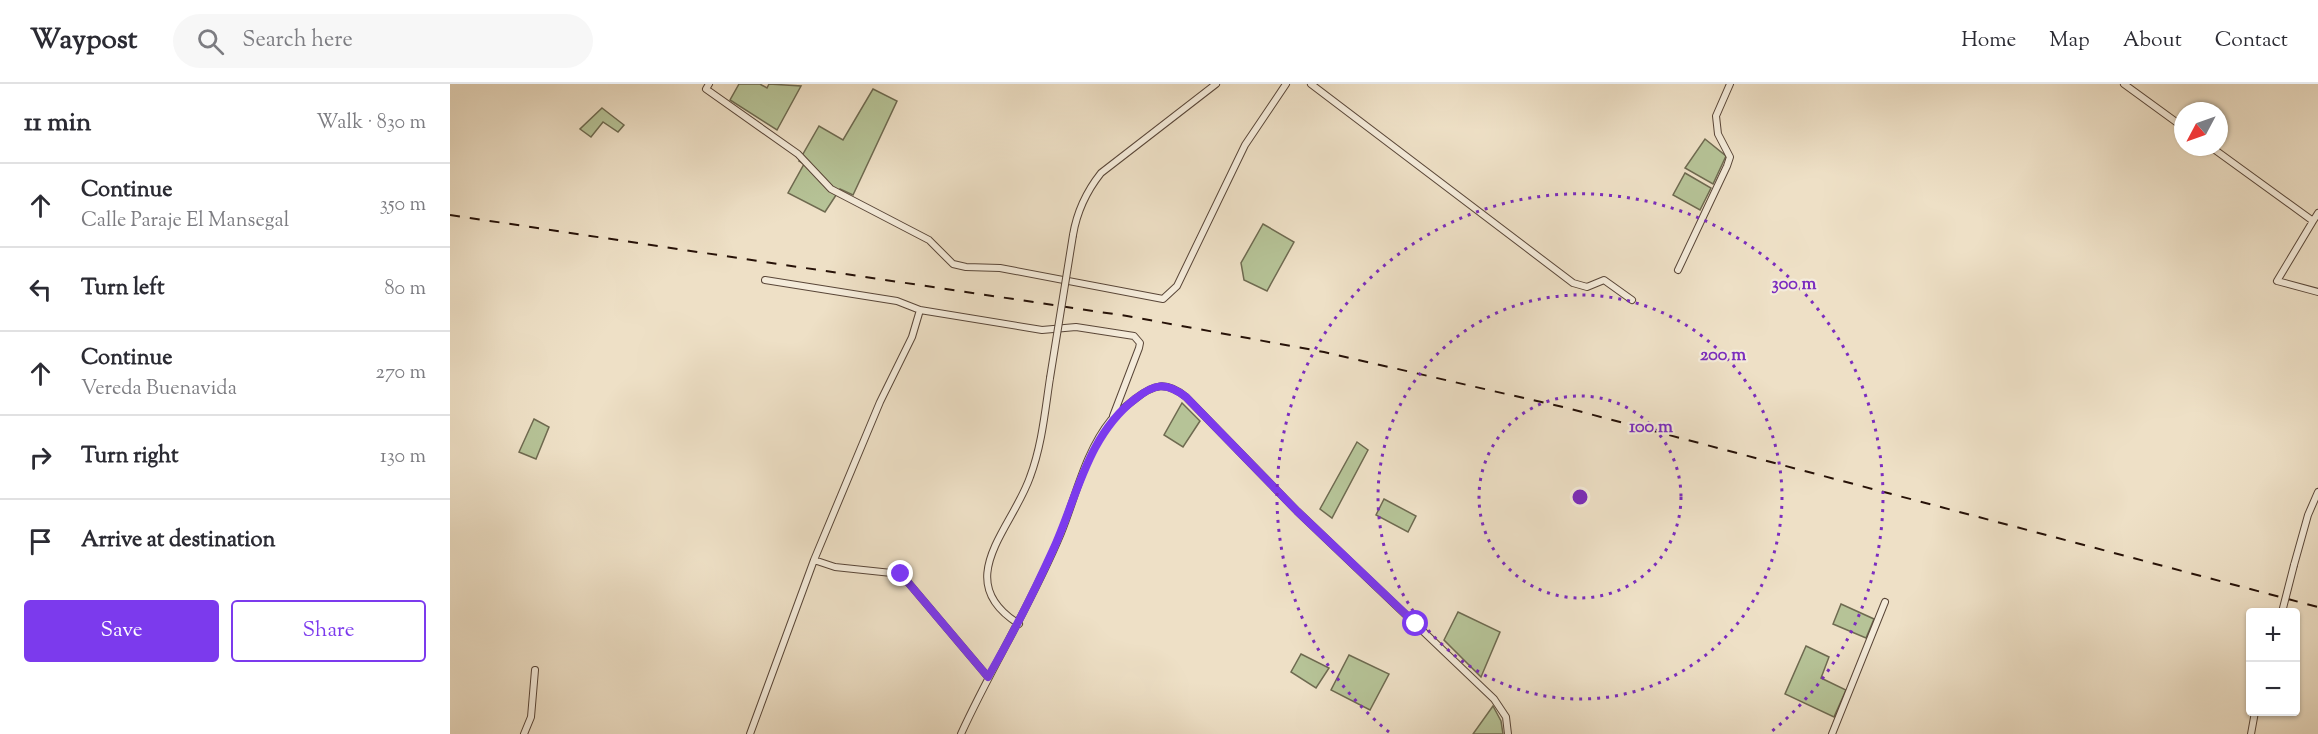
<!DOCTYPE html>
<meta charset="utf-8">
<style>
body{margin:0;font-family:"Sorts Mill Goudy",serif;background:#f7f7f7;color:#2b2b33}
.controls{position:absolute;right:18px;bottom:18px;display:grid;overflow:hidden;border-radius:6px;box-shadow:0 2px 4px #0004}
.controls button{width:54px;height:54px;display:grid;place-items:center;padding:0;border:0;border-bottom:2px solid #e1e1e2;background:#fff;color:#2b2b33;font:30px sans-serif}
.compass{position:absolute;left:1724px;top:18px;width:54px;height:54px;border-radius:50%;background:#fff;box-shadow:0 2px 4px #0004;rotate:229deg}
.stop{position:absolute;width:18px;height:18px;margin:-14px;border:4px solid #7c3aed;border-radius:50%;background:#fff}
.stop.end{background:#7c3aed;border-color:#fff;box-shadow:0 2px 6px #0008}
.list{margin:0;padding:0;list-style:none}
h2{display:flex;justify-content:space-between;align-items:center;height:78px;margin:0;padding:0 24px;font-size:26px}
h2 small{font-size:20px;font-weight:400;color:#7c7c81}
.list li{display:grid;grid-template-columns:39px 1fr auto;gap:18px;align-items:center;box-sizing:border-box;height:84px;padding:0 24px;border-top:2px solid #e1e1e2}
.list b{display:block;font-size:22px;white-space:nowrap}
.list p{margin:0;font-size:20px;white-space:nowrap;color:#7c7c81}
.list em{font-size:20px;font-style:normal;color:#7c7c81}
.actions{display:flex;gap:12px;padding:18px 24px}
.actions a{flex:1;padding:14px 0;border:2px solid #7c3aed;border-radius:6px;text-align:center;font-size:21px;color:#7c3aed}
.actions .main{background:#7c3aed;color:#fff}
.icon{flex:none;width:33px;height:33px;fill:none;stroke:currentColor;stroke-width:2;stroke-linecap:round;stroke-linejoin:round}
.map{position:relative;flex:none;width:1868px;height:650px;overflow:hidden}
header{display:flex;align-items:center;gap:36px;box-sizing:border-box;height:84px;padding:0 30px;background:#fff;border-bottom:2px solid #e1e1e2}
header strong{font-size:28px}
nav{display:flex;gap:33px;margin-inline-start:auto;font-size:21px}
.search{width:420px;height:54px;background:#f7f7f7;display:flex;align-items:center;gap:15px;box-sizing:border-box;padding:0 21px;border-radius:33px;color:#7c7c81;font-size:22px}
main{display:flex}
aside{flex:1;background:#fff}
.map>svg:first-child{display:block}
</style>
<header>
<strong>Waypost</strong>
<div class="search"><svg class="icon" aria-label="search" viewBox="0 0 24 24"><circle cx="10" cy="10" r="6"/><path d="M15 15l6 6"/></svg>Search here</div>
<nav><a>Home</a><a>Map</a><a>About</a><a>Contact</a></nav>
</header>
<main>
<aside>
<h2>11 min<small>Walk · 830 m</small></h2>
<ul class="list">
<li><svg class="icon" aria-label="ahead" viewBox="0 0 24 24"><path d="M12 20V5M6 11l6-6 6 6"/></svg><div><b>Continue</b><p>Calle Paraje El Mansegal</p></div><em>350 m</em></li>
<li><svg class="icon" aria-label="left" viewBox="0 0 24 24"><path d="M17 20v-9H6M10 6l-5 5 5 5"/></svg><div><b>Turn left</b></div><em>80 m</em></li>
<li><svg class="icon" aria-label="ahead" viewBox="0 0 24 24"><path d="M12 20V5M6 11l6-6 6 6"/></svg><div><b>Continue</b><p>Vereda Buenavida</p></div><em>270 m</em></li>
<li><svg class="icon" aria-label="right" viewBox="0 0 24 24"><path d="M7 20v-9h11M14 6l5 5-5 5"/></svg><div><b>Turn right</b></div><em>130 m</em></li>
<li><svg class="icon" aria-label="arrive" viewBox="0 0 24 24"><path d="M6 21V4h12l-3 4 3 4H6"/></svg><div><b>Arrive at destination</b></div></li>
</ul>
<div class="actions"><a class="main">Save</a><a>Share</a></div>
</aside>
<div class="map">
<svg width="1868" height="650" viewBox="0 0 1868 650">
<rect width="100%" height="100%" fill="#eee0c6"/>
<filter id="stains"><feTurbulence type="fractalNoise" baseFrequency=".00333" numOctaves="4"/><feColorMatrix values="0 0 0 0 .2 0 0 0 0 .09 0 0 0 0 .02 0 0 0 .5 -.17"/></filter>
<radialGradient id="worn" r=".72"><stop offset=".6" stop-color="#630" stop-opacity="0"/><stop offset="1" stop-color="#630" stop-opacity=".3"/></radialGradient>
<path fill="#b6c397" stroke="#6e6a50" stroke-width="1.5" d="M289,0H310L317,4L319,0L351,2L327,46L280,16Z
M423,5L447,17L403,111L390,105L375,128L338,109L354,80L349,77L369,42L393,56Z
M152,24L174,41L168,48L153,38L141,53L130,45Z
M1255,55L1276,72L1263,100L1235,84Z
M1235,89L1261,104L1250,126L1223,111Z
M813,140L844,158L817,207L794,196L791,179Z
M732,319L750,337L733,363L714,351Z
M84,335L99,343L86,375L69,368Z
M907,358L918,366L882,434L870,425Z
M934,415L966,432L958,448L926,431Z
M1391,520L1424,535L1416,554L1383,540Z
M1008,528L1050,548L1031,593L994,556Z
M1356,562L1379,573L1371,594L1396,606L1384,633L1335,610Z
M851,570L879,584L866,604L841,588Z
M899,571L939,590L920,626L881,606Z
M1043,622L1051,637L1053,650H1023Z"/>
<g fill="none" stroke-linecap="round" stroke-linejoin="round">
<defs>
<path id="minor" d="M259,0L256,5L348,70L381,105L479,156L503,180L516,183L550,184L713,215L727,202L795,61L836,0
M861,0L1123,199L1137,203L1154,196L1182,216
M1674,0L1733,43
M1761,63L1863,137L1868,129
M1863,137L1827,197L1868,208
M623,151C627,127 636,108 651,89L766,0
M1228,186L1277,82L1280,73L1268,50L1266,32L1280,0
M315,196L447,217L470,226L462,253L430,318L364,476
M470,226L592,246L626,243L684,252L690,259L689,264L663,332
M1844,481L1858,431L1868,408
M569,540C500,497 562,445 580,393C592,361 595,327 600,294
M74,650L81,633L85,586
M300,650L364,476L385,483L451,490L538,593
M511,650C542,582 582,519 611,449C626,412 635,368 661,336C668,328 676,322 685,315C704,300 716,297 736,313L847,427L1044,615L1056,633L1058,650
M1382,650L1435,518
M1801,650L1805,628"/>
</defs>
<use href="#minor" stroke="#594638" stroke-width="8"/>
<use href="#minor" stroke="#f4ebda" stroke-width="6"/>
<path stroke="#271208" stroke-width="2" stroke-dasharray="10 10" stroke-linecap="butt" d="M0,131L677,232L874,268L1117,324L1868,523"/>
<defs>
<path id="minor-bridge" d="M600,294L623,151
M1832,528L1844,481"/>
</defs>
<use href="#minor-bridge" stroke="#594638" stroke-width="8" stroke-linecap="butt"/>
<use href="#minor-bridge" stroke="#f4ebda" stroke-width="6"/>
</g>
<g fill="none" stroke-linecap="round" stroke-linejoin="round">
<path stroke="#7c3aed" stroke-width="8" d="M451,490L538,593C562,552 583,510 603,466C627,414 637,352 685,315C704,300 715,297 736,313L847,427L966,540"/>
</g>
<g fill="none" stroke="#7b2cbf" stroke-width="3" stroke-dasharray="3 6">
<circle cx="1130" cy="413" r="101"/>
<circle cx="1130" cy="413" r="202"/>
<path d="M939 648A303 303 0 1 1 1321 648"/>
</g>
<circle cx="1130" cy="413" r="9" fill="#7b2cbf" stroke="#f4ebda" stroke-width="3"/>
<g font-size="18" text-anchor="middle" font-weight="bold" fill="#7b2cbf" stroke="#f4ebda" stroke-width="4.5" stroke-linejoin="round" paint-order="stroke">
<text x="1344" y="205">300 m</text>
<text x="1273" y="276">200 m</text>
<text x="1201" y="348">100 m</text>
</g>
<rect width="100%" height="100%" filter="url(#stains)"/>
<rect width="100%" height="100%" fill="url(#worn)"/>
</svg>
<div class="controls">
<button>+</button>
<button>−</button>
</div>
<svg class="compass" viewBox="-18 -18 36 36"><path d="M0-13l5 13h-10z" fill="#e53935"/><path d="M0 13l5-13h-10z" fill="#7c7c81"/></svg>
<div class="stop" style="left:966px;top:540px"></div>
<div class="stop end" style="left:451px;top:490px"></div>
</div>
</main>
